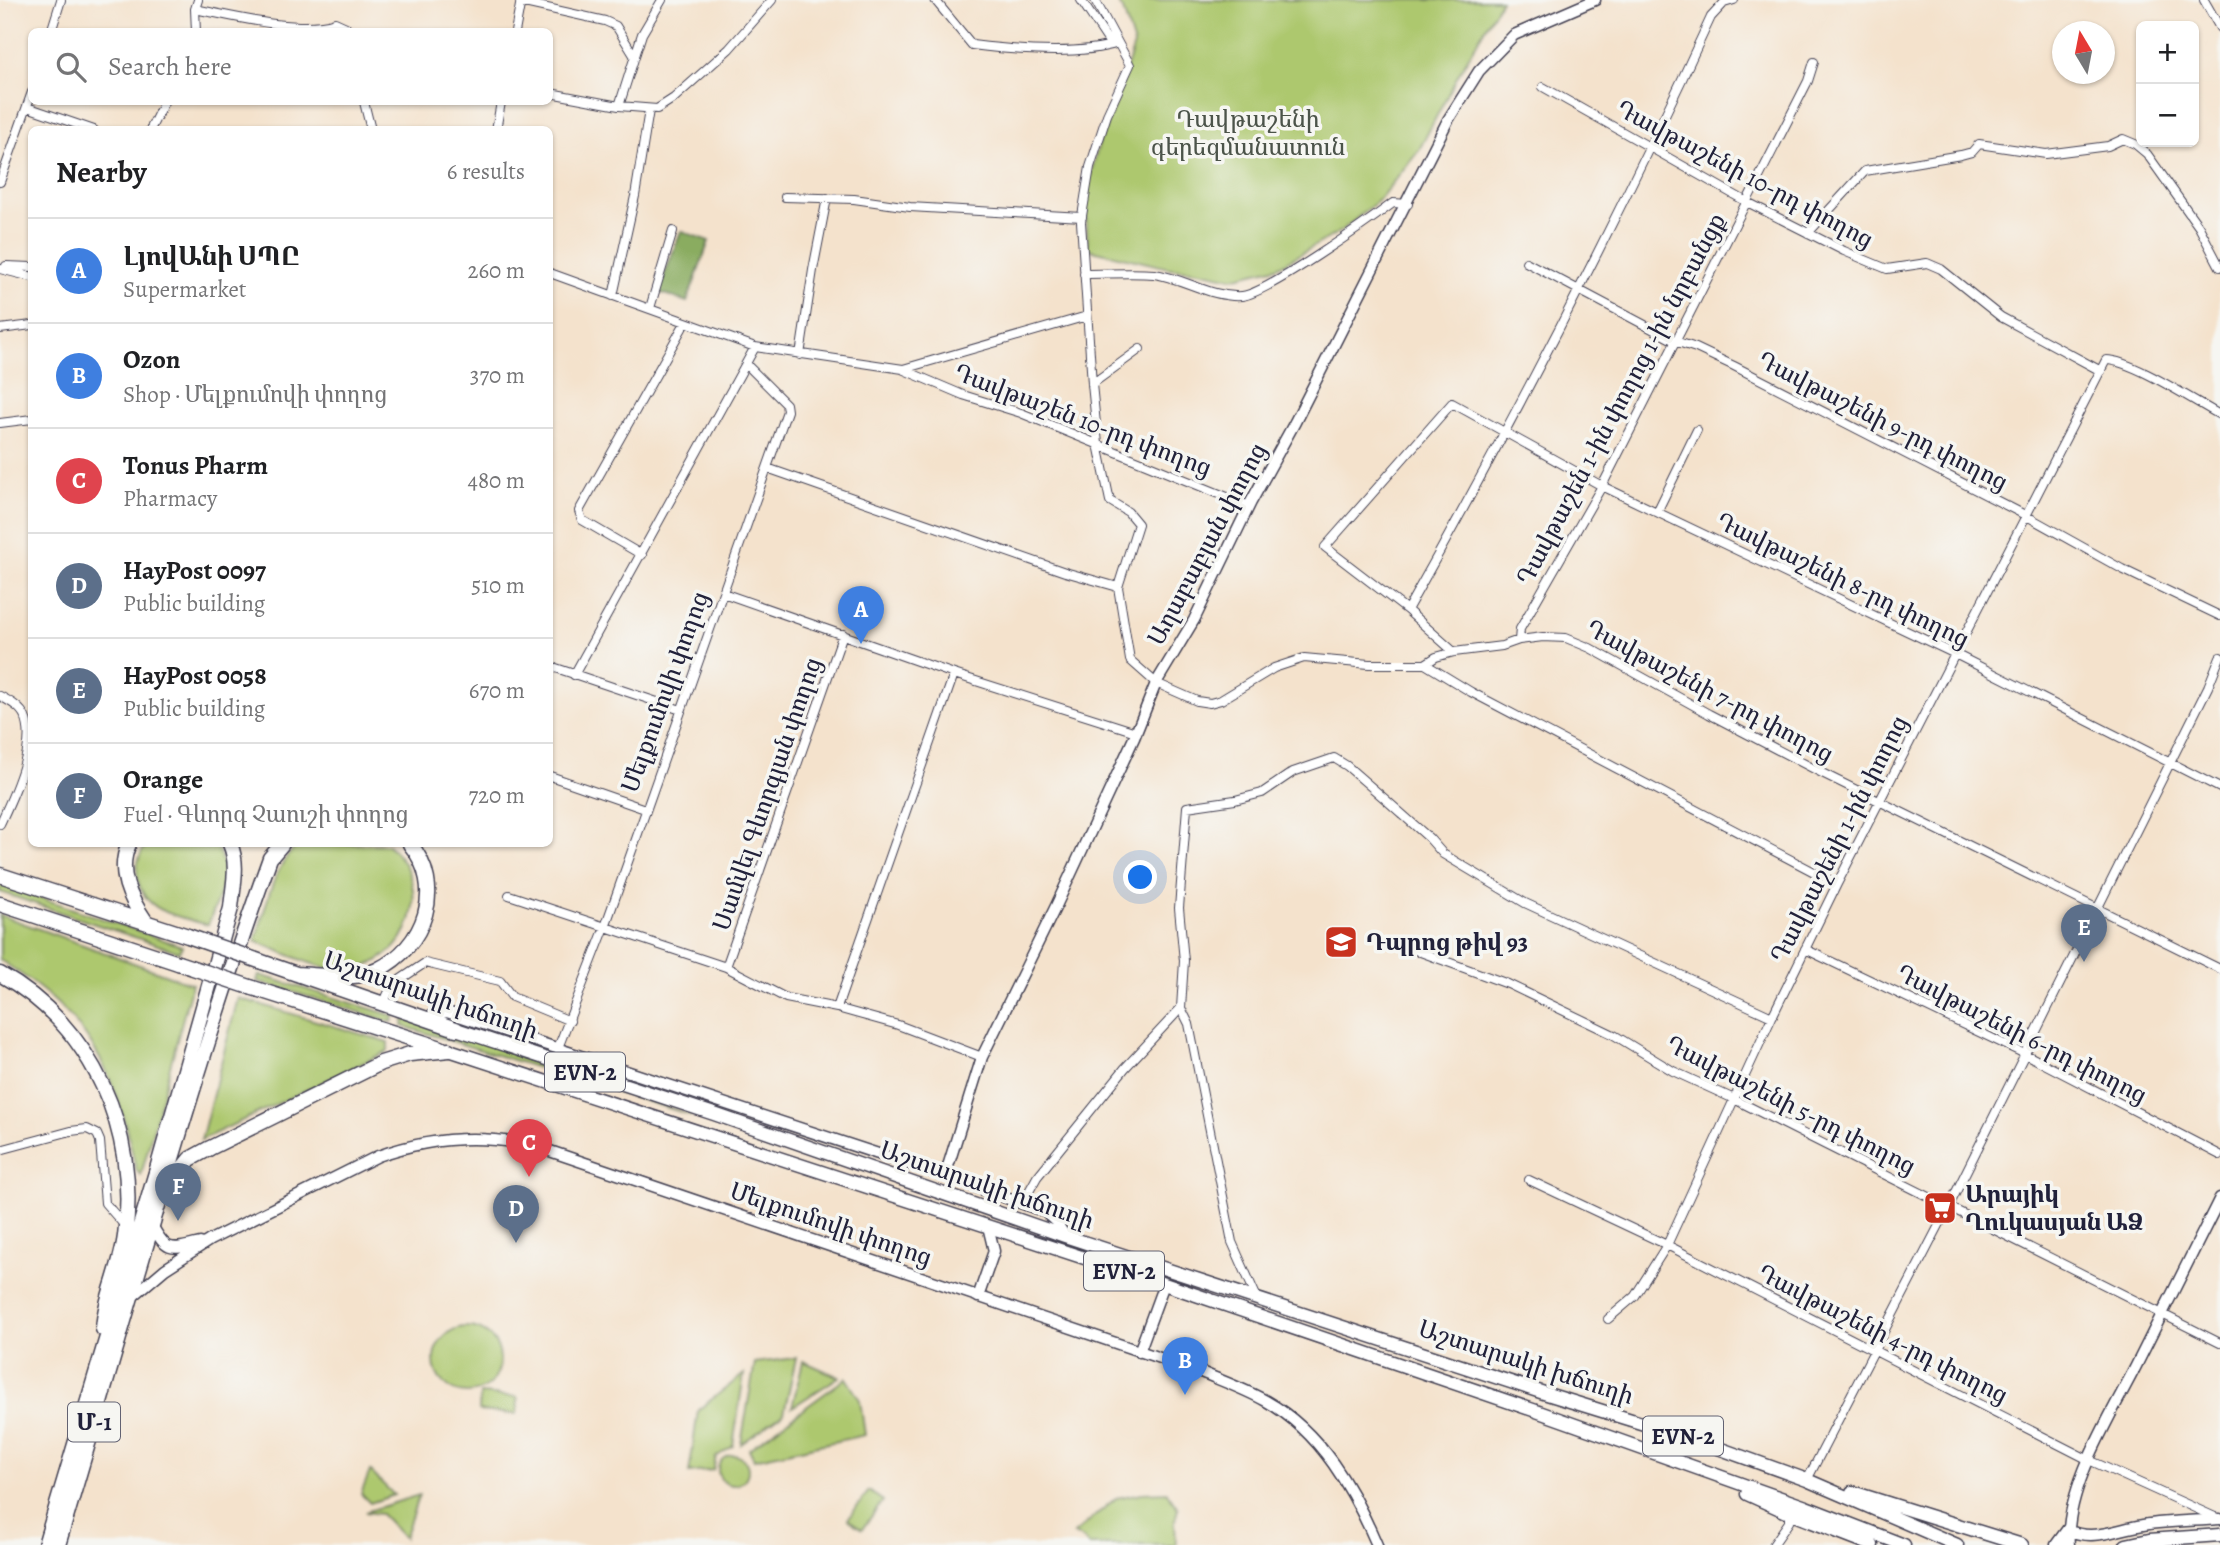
<!DOCTYPE html>
<meta charset="utf-8">
<style>
body{margin:0;font-family:Alegreya,"Noto Serif Armenian",serif;background:#f6f6f6;color:#202124}
.controls{position:absolute;right:21px;top:21px;display:grid;overflow:hidden;border-radius:10px;box-shadow:0 2px 5px #0004}
.controls button{width:63px;height:63px;display:grid;place-items:center;padding:0;border:0;border-bottom:2px solid #e0e0e0;background:#fff;color:#202124;font:35px sans-serif}
.compass{position:absolute;left:2052px;top:21px;width:63px;height:63px;border-radius:50%;background:#fff;box-shadow:0 2px 5px #0004;rotate:350deg}
.you{position:absolute;left:1141px;top:878px;width:24px;height:24px;margin:-18px;border:5px solid #fff;border-radius:50%;background:#1a73e8;box-shadow:0 0 0 10px #1a73e833}
.badge{display:grid;place-items:center;width:46px;height:46px;border-radius:50%;background:#1a73e8;color:#fff;font-size:23px;font-weight:700}
.pin{position:absolute;translate:-50% -58px;filter:drop-shadow(0 2px 4px #0008)}
.pin::after{content:'';position:absolute;top:37px;width:24px;height:21px;background:inherit;clip-path:polygon(0 0,100% 0,50% 100%)}
.list{margin:0;padding:0;list-style:none}
h2{display:flex;justify-content:space-between;align-items:center;height:91px;margin:0;padding:0 28px;font-size:30px}
h2 small{font-size:23px;font-weight:400;color:#757577}
.list li{display:grid;grid-template-columns:46px 1fr auto;gap:21px;align-items:center;box-sizing:border-box;height:105px;padding:0 28px;border-top:2px solid #e0e0e0}
.list b{display:block;font-size:26px;white-space:nowrap}
.list p{margin:0;font-size:23px;white-space:nowrap;color:#757577}
.list em{font-size:23px;font-style:normal;color:#757577}
.icon{flex:none;width:38px;height:38px;fill:none;stroke:currentColor;stroke-width:2;stroke-linecap:round;stroke-linejoin:round}
.map{position:relative;flex:none;width:2220px;height:1545px;overflow:hidden}
.search{position:absolute;background:#fff;box-shadow:0 2px 5px #0004;left:28px;top:28px;width:525px;height:77px;display:flex;align-items:center;gap:18px;box-sizing:border-box;padding:0 24px;border-radius:10px;color:#757577;font-size:26px}
.panel{position:absolute;background:#fff;box-shadow:0 2px 5px #0004;left:28px;top:126px;width:525px;height:721px;border-radius:10px}
.map>svg:first-child{display:block}
</style>
<div class="map">
<svg width="2220" height="1545" viewBox="0 0 2220 1545">
<rect width="100%" height="100%" fill="#f6f6f2"/>
<filter id="ink" filterUnits="userSpaceOnUse"><feTurbulence type="fractalNoise" baseFrequency=".0143" numOctaves="2"/><feDisplacementMap in="SourceGraphic" scale="14" xChannelSelector="R" yChannelSelector="G"/><feConvolveMatrix kernelMatrix="1 2 1 2 8 2 1 2 1" color-interpolation-filters="sRGB"/></filter>
<filter id="wash" filterUnits="userSpaceOnUse"><feTurbulence type="fractalNoise" baseFrequency=".00686" numOctaves="4" result="noise"/><feDisplacementMap in="SourceGraphic" scale="28" xChannelSelector="R" yChannelSelector="G"/><feGaussianBlur stdDeviation="1.57" result="paint"/><feColorMatrix in="noise" values="0 0 0 0 0 0 0 0 0 0 0 0 0 0 0 0 0 1.4 0 .05"/><feComposite in="paint" operator="in"/></filter>
<g filter="url(#wash)">
<rect width="100%" height="100%" fill="#f4e2cc"/>
<path fill="#adc86e" stroke="#687554" stroke-width="2" d="M1116,0H1501L1457,77L1419,150L1378,201L1341,231L1277,267L1232,278L1199,271L1169,268L1088,249L1085,195L1099,144L1118,94L1134,45L1123,10Z
M147,844H214C233,870 218,898 208,925C180,917 145,913 138,880C135,866 139,854 147,844Z
M300,844H387C437,884 412,965 347,970C320,971 281,951 255,941C266,910 272,864 300,844Z
M0,884L182,946L179,952L0,892Z
M0,915L192,984L141,1175L136,1170C115,1068 90,1017 0,960Z
M259,975L394,1016L392,1022L257,981Z
M238,998L388,1042V1051L201,1140Z
M404,1019L508,1051L694,1116L403,1026Z
M434 1360a33 33 0 1 1 66 0a33 33 0 1 1-66 0Z
M796,1358L784,1413L741,1444L755,1363Z
M803,1361L839,1377L792,1407Z
M744,1374L733,1446L716,1457L713,1470L689,1473L698,1410Z
M846,1378L860,1400L865,1435L754,1459L749,1449Z
M480,1394L518,1397L517,1414L479,1411Z
M718 1470a15 15 0 1 1 30 0a15 15 0 1 1-30 0Z
M370,1471L394,1495L370,1503L361,1494Z
M869,1491L883,1501L862,1529L848,1519Z
M1167,1492L1178,1508L1175,1521L1176,1545H1088L1083,1539L1074,1534L1116,1498L1142,1493Z
M419,1495L404,1538L381,1514L365,1512Z"/>
<path fill="#8aac61" stroke="#56674e" stroke-width="2" d="M681,231L709,241L687,302L658,292Z"/>
</g>
<g filter="url(#ink)">
<g fill="none" stroke-linecap="round" stroke-linejoin="round">
<defs>
<path id="street" d="M935,0L972,45C1012,50 1080,56 1118,43
M1081,0L1111,45
M1095,0L1130,65L1107,115L1090,167L1081,222L1092,384L1098,444L1110,501L1128,512L1138,524L1118,587L1130,660L1156,683L1197,701L1210,703L1221,700L1274,668L1304,658L1369,664H1425L1436,657L1454,652L1502,646L1519,640L1543,637L1566,638L1590,648L1709,714L1822,773L2220,969
M2204,0L2220,28
M520,2L605,21L616,26L635,57
M195,9C231,16 301,34 335,22L346,27L348,32
M51,32L61,0
M196,32L195,9L198,0
M515,32L521,0
M1543,87L1747,202L1844,251L1887,269L1927,263L1941,269L2001,317L2101,371
M550,93L619,106L657,109L674,98L729,49L772,0
M364,102L371,130
M619,106L642,34L662,0
M27,107L94,130
M150,130L164,102
M496,130L501,102
M0,182L32,92
M785,197L854,199L910,207L1082,217
M1808,233L1865,171L1961,155L1972,152L1979,144L2046,154L2108,146L2123,139L2135,144L2147,154L2199,227L2220,267
M1526,262L1675,341L1696,348L1734,366L2025,515L2122,569L2220,616
M6,266L32,267
M0,269L32,277
M550,273L755,347L903,369L1087,316
M1084,274C1107,274 1131,272 1154,274C1184,278 1211,298 1242,296C1266,294 1369,221 1393,203L1408,204
M613,296L635,196L649,110
M650,308L673,231
M0,329L32,325
M800,355L813,270L827,198
M904,370L963,395L1021,413L1249,506
M1092,384L1140,349
M0,423L32,419
M767,468L1065,572L1118,587
M1657,512L1697,430
M642,555L582,520L579,511L685,323
M723,593L954,674L1136,732
M1407,610L1325,547L1452,403L1602,486L1955,654L2220,788
M1519,640L1520,629L1602,486L1808,81L1814,62
M1454,652L1407,610C1516,417 1618,219 1711,17L1724,3L1734,0
M1425,664L1471,692L1837,884
M550,666L681,710
M574,675L755,347
M0,696C9,701 21,707 25,717C38,745 12,798 0,824
M550,776L645,809
M509,895L726,967L786,998L837,1008L898,1025L982,1057
M1805,949L2025,1054L2220,1155
M1415,950L1508,984L1614,1035L1673,1071L1734,1099L2220,1343
M726,967L843,634
M383,1004L392,985L425,963L500,981L512,997L570,1021
M837,1008L954,674
M1181,1008L1189,1024L1232,1242L1257,1298
M558,1048L605,927L787,411L786,404L746,364
M0,1150L71,1131L87,1129L97,1134L100,1141L105,1203L126,1227
M1529,1180L1667,1245L2089,1460L2217,1518
M1022,1204L1037,1177L1125,1068L1181,1008L1184,961L1179,908L1187,807L1235,800L1262,793L1293,772L1334,758L1347,766L1385,799L1429,838L1443,854L1525,903L1772,1017
M1608,1319L1635,1296L1667,1245L1772,1017L1837,884L2106,360C2132,360 2194,401 2220,415
M1807,1480L1949,1206L2208,687L2220,657
M1773,1545L1789,1522V1513"/>
<path id="secondary" d="M424,1018L447,1012L945,1176L1045,1212L1056,1222L1065,1236
M945,1176L982,1057L1056,906L1134,738L1156,683L1194,620L1251,502L1295,422L1448,120L1479,71L1514,35L1595,0
M152,1225C167,1253 171,1250 200,1243
M132,1297L165,1269L210,1240L378,1156C430,1137 485,1134 538,1147L1201,1372C1222,1381 1245,1389 1266,1401C1321,1432 1353,1489 1377,1545
M978,1297L994,1251L988,1226
M1139,1352L1164,1284
M2068,1530C2092,1542 2117,1529 2143,1525C2168,1521 2195,1521 2220,1519
M2069,1545C2064,1490 2111,1415 2136,1366C2164,1310 2192,1254 2220,1198"/>
<path id="primary" d="M456,1029L714,1114L1065,1236L1544,1393L1696,1440L1807,1480L1957,1545
M449,1050L1164,1284L1539,1412L1806,1507L1904,1545
M1852,1492L2022,1545
M1747,1494L1789,1513L1872,1545
M2057,1545L2068,1530
M2126,1545L2149,1540L2220,1535"/>
<path id="highway" d="M129,844C116,871 130,899 146,922
M0,875L188,936
M0,904L178,963
M262,962L456,1029
M0,974C93,1026 139,1132 125,1236C121,1268 105,1297 103,1329
M297,974C322,975 354,981 377,970C425,947 446,887 410,844
M253,988L441,1048
M168,1186L190,1159L210,1148L381,1063L410,1054L449,1050
M45,1545L157,1169L231,908C233,886 239,864 230,844
M58,1545C127,1316 189,1083 270,858L282,844"/>
</defs>
<use href="#street" stroke="#423f51" stroke-width="10"/>
<use href="#secondary" stroke="#423f51" stroke-width="13"/>
<use href="#primary" stroke="#423f51" stroke-width="15"/>
<use href="#highway" stroke="#423f51" stroke-width="17"/>
<use href="#street" stroke="#fff" stroke-width="8"/>
<use href="#secondary" stroke="#fff" stroke-width="10"/>
<use href="#primary" stroke="#fff" stroke-width="12"/>
<use href="#highway" stroke="#fff" stroke-width="14"/>
<defs>
<path id="highway-bridge" d="M188,936L262,962
M178,963L253,988"/>
</defs>
<use href="#highway-bridge" stroke="#423f51" stroke-width="17" stroke-linecap="butt"/>
<use href="#highway-bridge" stroke="#fff" stroke-width="14"/>
</g>
</g>
<defs>
<symbol id="school-square" viewBox="-11 -11 22 22"><rect x="-9" y="-9" width="18" height="18" rx="4" fill="#c8321e" stroke="#f6f6f2"/><path d="M0-5L7-2L0 1L-7-2ZM-4 1L0 2.5L4 1V4Q0 6-4 4Z" fill="#fff"/></symbol>
<symbol id="supermarket-square" viewBox="-11 -11 22 22"><rect x="-9" y="-9" width="18" height="18" rx="4" fill="#c8321e" stroke="#f6f6f2"/><path d="M-6-5.5h2.5l.6 2H6L4.5 2H-2.5L-4.4-4H-6ZM-1.5 3.2a1.3 1.3 0 1 0 .1 0ZM3 3.2a1.3 1.3 0 1 0 .1 0Z" fill="#fff"/></symbol>
</defs>
<g fill-rule="evenodd">
<use href="#school-square" x="1322" y="923" width="38" height="38"/>
<use href="#supermarket-square" x="1921" y="1189" width="38" height="38"/>
</g>
<g text-anchor="middle" stroke-width="7" stroke-linejoin="round" paint-order="stroke">
<g fill="#f6f6f2" stroke="#626272" stroke-width="2">
<rect x="545" y="1052.5" width="80" height="39" rx="5"/>
<rect x="1084" y="1251.5" width="80" height="39" rx="5"/>
<rect x="68" y="1402.5" width="52" height="39" rx="5"/>
<rect x="1643" y="1416.5" width="80" height="39" rx="5"/>
</g>
<g font-size="23" font-weight="bold" fill="#22223b">
<text x="585" y="1080">EVN-2</text>
<text x="1124" y="1279">EVN-2</text>
<text x="94" y="1430">Մ-1</text>
<text x="1683" y="1444">EVN-2</text>
</g>
<g font-size="24" fill="#4c544a" stroke="#f6f6f2">
<text x="1248" y="127">Դավթաշենի<tspan x="1248" dy="28">գերեզմանատուն</tspan></text>
</g>
<g font-size="24" fill="#22223b" stroke="#f6f6f2">
<text transform="translate(1745 174) rotate(28)" y="8">Դավթաշենի 10-րդ փողոց</text>
<text transform="translate(1621 399) rotate(-62)" y="8">Դավթաշեն 1-ին փողոց 1-ին նրբանցք</text>
<text transform="translate(1083 420) rotate(21)" y="8">Դավթաշեն 10-րդ փողոց</text>
<text transform="translate(1883 421) rotate(27)" y="8">Դավթաշենի 9-րդ փողոց</text>
<text transform="translate(1207 544) rotate(-62)" y="8">Աղաբաբյան փողոց</text>
<text transform="translate(1843 580) rotate(26)" y="8">Դավթաշենի 8-րդ փողոց</text>
<text transform="translate(1710 691) rotate(28)" y="8">Դավթաշենի 7-րդ փողոց</text>
<text transform="translate(665 692) rotate(-70)" y="8">Մելքումովի փողոց</text>
<text transform="translate(767 794) rotate(-71)" y="8">Սամվել Գևորգյան փողոց</text>
<text transform="translate(1839 839) rotate(-63)" y="8">Դավթաշենի 1-ին փողոց</text>
<text transform="translate(431 995) rotate(19)" y="8">Աշտարակի խճուղի</text>
<text transform="translate(2022 1034) rotate(27)" y="8">Դավթաշենի 6-րդ փողոց</text>
<text transform="translate(1791 1105) rotate(27)" y="8">Դավթաշենի 5-րդ փողոց</text>
<text transform="translate(987 1185) rotate(19)" y="8">Աշտարակի խճուղի</text>
<text transform="translate(831 1224) rotate(19)" y="8">Մելքումովի փողոց</text>
<text transform="translate(1883 1334) rotate(27)" y="8">Դավթաշենի 4-րդ փողոց</text>
<text transform="translate(1526 1362) rotate(18)" y="8">Աշտարակի խճուղի</text>
</g>
<g font-size="24" font-weight="bold" fill="#22223b" stroke="#f6f6f2" text-anchor="start">
<text x="1366" y="950">Դպրոց թիվ 93</text>
<text x="1965" y="1202">Արայիկ<tspan x="1965" dy="28">Ղուկասյան ԱՁ</tspan></text>
</g>
</g>
</svg>
<div class="controls">
<button>+</button>
<button>−</button>
</div>
<svg class="compass" viewBox="-18 -18 36 36"><path d="M0-13l5 13h-10z" fill="#e53935"/><path d="M0 13l5-13h-10z" fill="#757577"/></svg>
<div class="you"></div>
<div class="pin badge" style="left:861px;top:644px;background:#3f7fe0">A</div>
<div class="pin badge" style="left:1185px;top:1395px;background:#3f7fe0">B</div>
<div class="pin badge" style="left:529px;top:1177px;background:#e0444e">C</div>
<div class="pin badge" style="left:516px;top:1243px;background:#5c6f8a">D</div>
<div class="pin badge" style="left:2084px;top:962px;background:#5c6f8a">E</div>
<div class="pin badge" style="left:178px;top:1221px;background:#5c6f8a">F</div>
<div class="search"><svg class="icon" aria-label="search" viewBox="0 0 24 24"><circle cx="10" cy="10" r="6"/><path d="M15 15l6 6"/></svg>Search here</div>
<section class="panel">
<h2>Nearby<small>6 results</small></h2>
<ul class="list">
<li><span class="badge" style="background:#3f7fe0">A</span><div><b>ԼյովԱնի ՍՊԸ</b><p>Supermarket</p></div><em>260 m</em></li>
<li><span class="badge" style="background:#3f7fe0">B</span><div><b>Ozon</b><p>Shop · Մելքումովի փողոց</p></div><em>370 m</em></li>
<li><span class="badge" style="background:#e0444e">C</span><div><b>Tonus Pharm</b><p>Pharmacy</p></div><em>480 m</em></li>
<li><span class="badge" style="background:#5c6f8a">D</span><div><b>HayPost 0097</b><p>Public building</p></div><em>510 m</em></li>
<li><span class="badge" style="background:#5c6f8a">E</span><div><b>HayPost 0058</b><p>Public building</p></div><em>670 m</em></li>
<li><span class="badge" style="background:#5c6f8a">F</span><div><b>Orange</b><p>Fuel · Գևորգ Չաուշի փողոց</p></div><em>720 m</em></li>
</ul>
</section>
</div>
